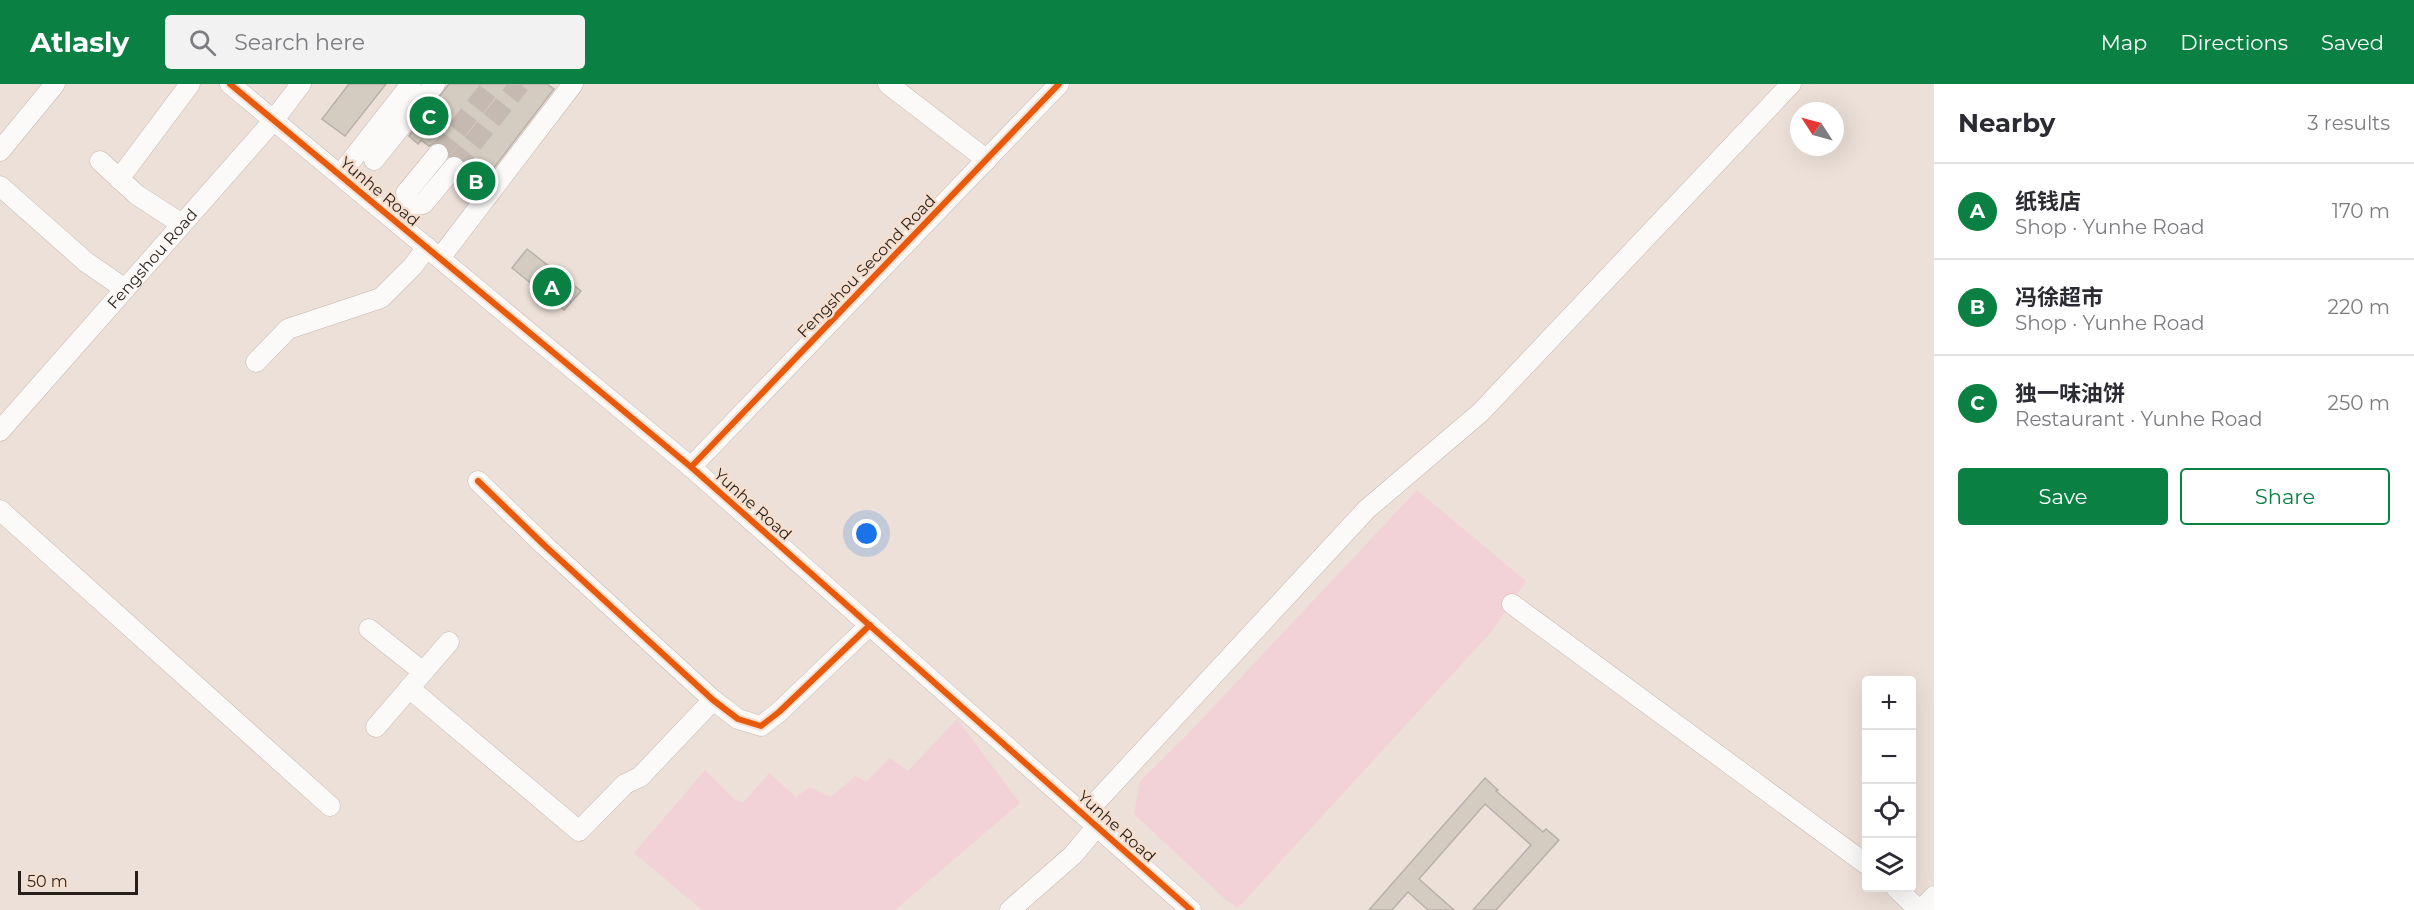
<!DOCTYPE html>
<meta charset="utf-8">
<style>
body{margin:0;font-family:Montserrat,"Noto Sans SC",sans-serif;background:#f2f2f3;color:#2b2b33}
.controls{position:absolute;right:18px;bottom:18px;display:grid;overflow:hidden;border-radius:6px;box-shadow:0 6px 24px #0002}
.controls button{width:54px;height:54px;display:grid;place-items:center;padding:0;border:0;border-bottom:2px solid #e1e1e2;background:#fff;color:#2b2b33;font:30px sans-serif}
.compass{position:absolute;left:1790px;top:18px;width:54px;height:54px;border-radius:50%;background:#fff;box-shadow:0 6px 24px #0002;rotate:306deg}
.scale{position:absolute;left:18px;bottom:15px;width:120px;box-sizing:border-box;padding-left:6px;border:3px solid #271f19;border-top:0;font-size:16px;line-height:21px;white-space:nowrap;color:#271f19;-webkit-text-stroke:4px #f6dfcf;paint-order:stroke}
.you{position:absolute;left:867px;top:450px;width:21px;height:21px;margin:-15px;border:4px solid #fff;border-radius:50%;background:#1a73e8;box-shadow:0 0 0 9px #1a73e833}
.badge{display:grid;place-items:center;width:39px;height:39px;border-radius:50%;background:#0b8043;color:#fff;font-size:20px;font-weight:700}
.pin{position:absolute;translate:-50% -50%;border:3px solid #fff;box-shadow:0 2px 6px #0006}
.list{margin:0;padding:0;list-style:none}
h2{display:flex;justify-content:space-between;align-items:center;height:78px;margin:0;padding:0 24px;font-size:26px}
h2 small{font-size:20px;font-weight:400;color:#7c7c81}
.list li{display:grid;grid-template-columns:39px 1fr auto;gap:18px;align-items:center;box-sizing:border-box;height:96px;padding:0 24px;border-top:2px solid #e1e1e2}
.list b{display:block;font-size:22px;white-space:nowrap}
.list p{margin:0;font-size:20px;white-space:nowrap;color:#7c7c81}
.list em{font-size:20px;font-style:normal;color:#7c7c81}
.actions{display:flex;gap:12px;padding:18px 24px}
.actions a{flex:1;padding:14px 0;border:2px solid #0b8043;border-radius:6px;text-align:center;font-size:21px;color:#0b8043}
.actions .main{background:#0b8043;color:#fff}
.icon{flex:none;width:33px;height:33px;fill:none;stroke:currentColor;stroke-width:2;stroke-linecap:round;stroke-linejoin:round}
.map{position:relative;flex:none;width:1934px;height:826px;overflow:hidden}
header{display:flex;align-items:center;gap:36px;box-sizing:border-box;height:84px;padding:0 30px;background:#0b8043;color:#fff}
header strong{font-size:28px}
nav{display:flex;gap:33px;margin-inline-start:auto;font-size:21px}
.search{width:420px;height:54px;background:#f2f2f3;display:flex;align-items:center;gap:15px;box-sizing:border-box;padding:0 21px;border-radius:6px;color:#7c7c81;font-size:22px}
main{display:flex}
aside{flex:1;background:#fff}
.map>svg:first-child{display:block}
</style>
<header>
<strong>Atlasly</strong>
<div class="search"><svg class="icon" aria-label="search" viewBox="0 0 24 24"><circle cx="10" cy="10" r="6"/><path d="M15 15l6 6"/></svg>Search here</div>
<nav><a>Map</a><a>Directions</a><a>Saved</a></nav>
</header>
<main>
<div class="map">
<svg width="1934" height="826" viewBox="0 0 1934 826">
<rect width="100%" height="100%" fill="#ede0d8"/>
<path fill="#f2d2d7" d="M1417,406L1526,497L1492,547L1238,824L1225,815L1134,730L1140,697L1184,654Z
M957,635L1020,719L895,826H702L634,769L705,686L734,715L743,719L769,689L796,713L809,703L831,713L855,692L866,698L890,674L908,687Z"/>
<path fill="#d4ccc0" stroke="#b9b1a9" stroke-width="1.5" d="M349,0H386L345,52L322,35Z
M449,0H547L554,5L477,106L468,98L471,96L464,90L465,79L462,74L457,71L450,72L449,65L445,60L434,59L429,62L421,56L418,60L409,52Z
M527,165L581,207L564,226L512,184Z
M1485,694L1498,706L1496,707L1543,748L1546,745L1559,756L1496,826H1473L1531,761L1485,720L1419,795L1454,826H1428L1408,808L1392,826H1369Z"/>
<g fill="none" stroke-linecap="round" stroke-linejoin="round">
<path stroke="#c5b9b2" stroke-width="20" stroke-dasharray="20 10" stroke-linecap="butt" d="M438,70L493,0
M454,83L520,0"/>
<defs>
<g id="minor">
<path d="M230,0L691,383L1191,826"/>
<path d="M888,0L987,76"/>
<path d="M0,67L55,0"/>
<path d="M438,70L406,109L409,121L423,120L454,83"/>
<path d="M374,76L435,0"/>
<path d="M100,77L137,111L182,140"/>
<path d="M340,91L411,0"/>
<path d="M119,95L190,0"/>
<path d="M0,102L86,178L125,205"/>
<path d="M440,174L573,0"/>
<path d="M256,278L288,245L381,214L413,182L427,163"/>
<path id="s1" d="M0,347L273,37L301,0"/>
<path d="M691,383L1059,0"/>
<path d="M478,397L544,461L713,616L738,635L761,642L779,628L870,541"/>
<path d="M0,426L330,722"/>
<path d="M1512,520L1866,780"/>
<path d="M369,545L423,588"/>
<path d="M409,604L579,747L625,700L640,693L713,616"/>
<path d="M376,643L449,558"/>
<path d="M1084,731L1367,425L1481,328L1791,0"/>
<path d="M1896,804L1919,826"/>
<path d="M1010,826L1073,771L1097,742"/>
<path d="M1921,826L1934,812"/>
</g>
</defs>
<use href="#minor" stroke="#c3b9b3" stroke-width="21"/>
<use href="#minor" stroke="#fcfaf9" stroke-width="20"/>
<defs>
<path id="cycleway" d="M230,0L691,383L1191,826
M691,383L1059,0
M478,397L544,461L713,616L738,635L761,642L779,628L870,541"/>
</defs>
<use href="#cycleway" stroke="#f6dfcf" stroke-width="10"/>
<use href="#cycleway" stroke="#e8590c" stroke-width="6"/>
</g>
<g text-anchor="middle" stroke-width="5" stroke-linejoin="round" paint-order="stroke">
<g font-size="16" fill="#271f19" stroke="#f6dfcf">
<text transform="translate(380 107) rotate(40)" y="6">Yunhe Road</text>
<text dy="6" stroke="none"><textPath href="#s1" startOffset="230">Fengshou Road</textPath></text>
<text transform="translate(866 182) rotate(-46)" y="6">Fengshou Second Road</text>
<text transform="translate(753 420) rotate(42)" y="6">Yunhe Road</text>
<text transform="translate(1117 742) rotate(42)" y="6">Yunhe Road</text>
</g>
</g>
</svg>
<div class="controls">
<button>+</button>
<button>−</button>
<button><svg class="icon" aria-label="locate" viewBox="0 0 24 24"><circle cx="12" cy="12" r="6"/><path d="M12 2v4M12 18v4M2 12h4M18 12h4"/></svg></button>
<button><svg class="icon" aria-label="layers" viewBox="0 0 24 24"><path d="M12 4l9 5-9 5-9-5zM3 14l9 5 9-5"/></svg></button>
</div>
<svg class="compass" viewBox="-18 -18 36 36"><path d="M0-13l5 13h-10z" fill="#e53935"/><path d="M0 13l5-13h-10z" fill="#7c7c81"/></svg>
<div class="scale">50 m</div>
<div class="you"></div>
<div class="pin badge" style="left:552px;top:203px">A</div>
<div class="pin badge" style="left:476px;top:97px">B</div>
<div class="pin badge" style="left:429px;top:32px">C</div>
</div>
<aside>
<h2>Nearby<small>3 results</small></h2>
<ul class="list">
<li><span class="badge">A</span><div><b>纸钱店</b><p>Shop · Yunhe Road</p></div><em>170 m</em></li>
<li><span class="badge">B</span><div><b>冯徐超市</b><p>Shop · Yunhe Road</p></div><em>220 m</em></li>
<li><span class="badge">C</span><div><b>独一味油饼</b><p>Restaurant · Yunhe Road</p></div><em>250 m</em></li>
</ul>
<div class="actions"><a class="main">Save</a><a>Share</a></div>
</aside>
</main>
